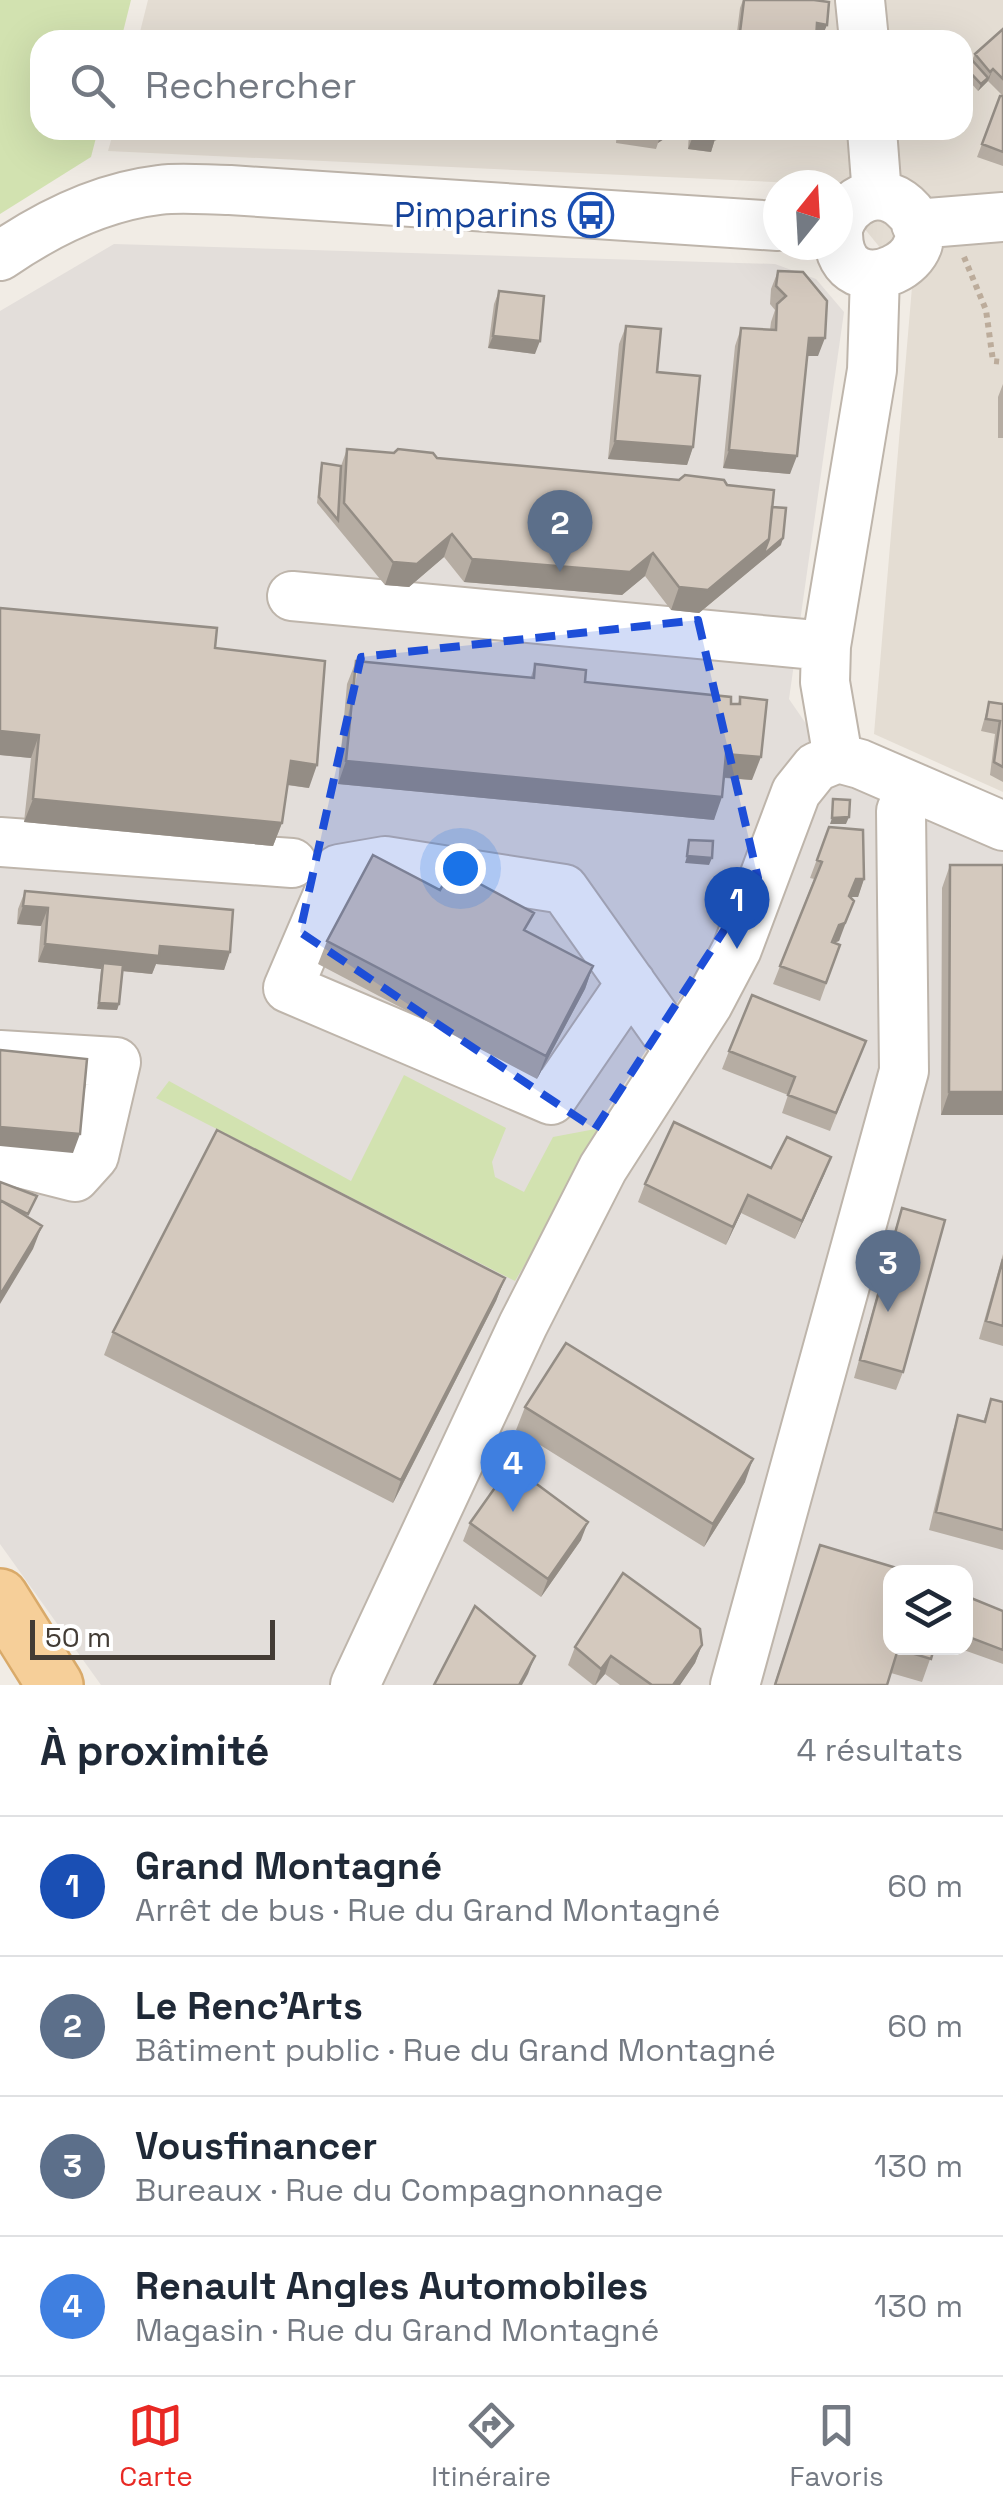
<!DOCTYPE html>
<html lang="fr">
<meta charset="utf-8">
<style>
body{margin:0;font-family:"Space Grotesk",sans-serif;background:#f6f6f7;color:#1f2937}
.controls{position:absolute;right:30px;bottom:30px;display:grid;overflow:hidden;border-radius:20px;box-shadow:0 10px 40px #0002}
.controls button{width:90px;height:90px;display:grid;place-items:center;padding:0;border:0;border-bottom:2px solid #e0e1e3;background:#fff;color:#1f2937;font:50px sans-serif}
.compass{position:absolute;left:763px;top:170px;width:90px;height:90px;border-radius:50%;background:#fff;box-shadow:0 10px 40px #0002;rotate:18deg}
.scale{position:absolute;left:30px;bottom:25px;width:245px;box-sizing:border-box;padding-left:10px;border:5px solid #433c35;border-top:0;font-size:28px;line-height:35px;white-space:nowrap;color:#433c35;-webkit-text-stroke:8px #fff;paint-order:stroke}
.you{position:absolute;left:460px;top:868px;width:35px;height:35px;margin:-25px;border:8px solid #fff;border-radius:50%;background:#1a73e8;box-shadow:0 0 0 15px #1a73e833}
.badge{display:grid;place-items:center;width:65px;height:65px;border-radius:50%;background:#e82924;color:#fff;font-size:32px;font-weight:700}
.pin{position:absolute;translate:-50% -82px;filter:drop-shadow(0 2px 5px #0008)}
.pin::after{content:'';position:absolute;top:52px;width:35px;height:30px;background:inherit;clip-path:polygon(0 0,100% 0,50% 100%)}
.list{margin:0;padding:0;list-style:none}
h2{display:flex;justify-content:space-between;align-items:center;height:130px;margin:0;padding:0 40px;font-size:42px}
h2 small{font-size:32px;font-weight:400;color:#747a83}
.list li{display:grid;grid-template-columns:65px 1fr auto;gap:30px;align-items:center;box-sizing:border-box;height:140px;padding:0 40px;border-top:2px solid #e0e1e3}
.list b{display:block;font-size:38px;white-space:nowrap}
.list p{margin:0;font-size:32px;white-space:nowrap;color:#747a83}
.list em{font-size:32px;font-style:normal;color:#747a83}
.icon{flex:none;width:55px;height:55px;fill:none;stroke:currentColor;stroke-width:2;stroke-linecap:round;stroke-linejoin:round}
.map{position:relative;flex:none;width:1003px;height:1685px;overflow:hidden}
.search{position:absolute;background:#fff;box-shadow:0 10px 40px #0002;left:30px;right:30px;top:30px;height:110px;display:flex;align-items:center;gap:25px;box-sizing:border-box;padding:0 35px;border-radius:30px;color:#747a83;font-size:38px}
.sheet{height:690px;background:#fff}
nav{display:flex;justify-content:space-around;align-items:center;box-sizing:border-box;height:140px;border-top:2px solid #e0e1e3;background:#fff;font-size:28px;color:#747a83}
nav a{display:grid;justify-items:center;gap:5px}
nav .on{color:#e82924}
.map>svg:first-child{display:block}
</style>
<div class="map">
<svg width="1003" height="1685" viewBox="0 0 1003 1685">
<rect width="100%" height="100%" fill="#f1ece5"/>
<path fill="#e4ddd3" d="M148,0H1003V792L874,734L912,287L838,196V185L108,151L114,130H963V40H138Z"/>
<path fill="#e3deda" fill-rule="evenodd" d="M114,244L775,264L816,279L844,312L789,699L844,779L1003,846V1685H101L0,1544V311ZM890,1572H966V1648H890Z"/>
<path fill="#d2e2b0" d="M0,0H131L121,40H40V130H98L91,157L0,214Z
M404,1075L506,1128L492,1162L495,1177L524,1192L553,1137L606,1127L515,1281L156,1098L169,1081L351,1181Z"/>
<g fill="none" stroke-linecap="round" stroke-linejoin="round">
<defs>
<path id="minor" d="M860,0L864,40
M872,130L877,195
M916,224L1003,217
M838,228C848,198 880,184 905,207C960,257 840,315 838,234
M0,256C48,223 100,197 159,190C182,187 207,190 230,190L778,226
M292,596L826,646
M838,758L825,682L826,646L872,370L875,275
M838,758L860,764L1003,826
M0,842L292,863
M631,983L551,1100L288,988L339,869L385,861L564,889L678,1050
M0,1055L116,1062L94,1156L75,1177L0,1158
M355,1685L523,1325L603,1168L708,1004L737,949L796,792L816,767L838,758
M735,1685L904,1071L901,811L911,787"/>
<path id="major" d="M0,1597L55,1685"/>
</defs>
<use href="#minor" stroke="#beb5ab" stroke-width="52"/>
<use href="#major" stroke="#d9aa6a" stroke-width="60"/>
<path stroke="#bcac9b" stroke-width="6" stroke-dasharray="5 5" stroke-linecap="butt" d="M964,257L986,310L993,361L1003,362"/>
<use href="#minor" stroke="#fff" stroke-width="48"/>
<use href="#major" stroke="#f6cf99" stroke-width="55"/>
</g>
<path fill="#b6ada3" d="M743,0H814L822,37L816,36V40H736L740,8Z
M1003,29V166L977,157L1000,96H1003L988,81L978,91L963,74L965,67L972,60L975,54Z
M617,130H716L715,139L711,152L688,149L689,133L676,131L658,143L656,149L616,143Z
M778,271L818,356H807L790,474L723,468L735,346L741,328L770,330L771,322L775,310L770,304L771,289Z
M499,291L535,354L488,348L494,304Z
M626,326L657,372L693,447L687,465L608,459L619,344Z
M1003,384V438H998V397Z
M347,449L727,485L772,507L781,545L699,613L671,610L645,576L622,595L464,582L444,557L409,587L385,585L317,503L320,469L322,463L341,466Z
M0,608L309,788L287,785L282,823L273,846L24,822L31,758L0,755Z
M356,661L531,677L535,664L585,682L731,704H738L740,697L752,780L724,778L714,820L338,784L347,684Z
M989,702L1003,704V782L990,775L995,734L981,731Z
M829,827L864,879L858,897H850L839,941L834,943L840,945L820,1001L773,984L814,879L810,878Z
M950,865H1003V1115H941L942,888Z
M440,890L527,932L593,966L585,989L537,1079L318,964L327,941Z
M25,891L230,952L224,970L156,964L152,974L122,971L119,1004L117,1010L97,1009L101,969L38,962L41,926L17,924L18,909Z
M866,1041L830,1131L782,1113L788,1095L722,1069L729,1051Z
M831,1157L824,1175L795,1239L741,1213L726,1245L638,1202L645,1184L771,1168Z
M902,1208L903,1372L896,1390L854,1378L896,1226Z
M1003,1254V1346L979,1339Z
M505,1278L496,1301L393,1503L104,1355L113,1332Z
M991,1399L1003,1402V1550L929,1530L952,1434L958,1415L983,1422Z
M525,1407L745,1482L704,1547L516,1430Z
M470,1523L581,1540L541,1597L463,1541Z
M820,1545L934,1648L922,1682L891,1673L887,1685H774Z
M966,1596L1003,1611V1664L958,1648H966Z
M702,1645L695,1663L680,1685H620L605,1674L596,1685H593L568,1665L575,1647Z"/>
<path fill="#948d85" d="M817,23L827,25L822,37L813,36Z
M993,69L988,81L978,91L981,84L988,78Z
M663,130H677L658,143L661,132Z
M693,136L715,139L711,152L688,149Z
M493,336L540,341L535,354L488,348Z
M809,338H825L818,356H802Z
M615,441L693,447L687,465L608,459Z
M729,450L797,456L790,474L723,468Z
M452,534L444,557L409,587L385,585L393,562Z
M783,538L781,545L699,613L671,610L679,587L769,539Z
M653,553L645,576L622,595L464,582L472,559Z
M0,731L39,735L31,758L0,755Z
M726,754L761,757L752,780L718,777Z
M291,761L317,765L309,788L282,784Z
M346,761L722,797L714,820L338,784Z
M33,799L282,823L273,846L24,822Z
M849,817L846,824H830L832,818Z
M687,856L712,858L709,865L685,863Z
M856,879H864L858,897H849Z
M854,901L839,941L833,943L839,925Z
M23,906L48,908L41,926L17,924Z
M45,944L160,946L230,952L224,970L156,964L152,974L102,969L103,963L101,969L38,962Z
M593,966L585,989L537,1079L546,1056Z
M99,1003L119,1004L117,1010L97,1009Z
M949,1092H1003V1115H941Z
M0,1127L80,1134L73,1153L0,1146Z
M831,1157L824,1175L795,1239L802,1221Z
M748,1195L741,1213L726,1245L733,1227Z
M42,1226L33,1249L0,1304V1295Z
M505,1278L496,1301L393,1503L401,1480Z
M753,1459L745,1482L704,1547L713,1524Z
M588,1522L581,1540L541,1597L548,1579Z
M702,1645L695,1663L680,1685H673Z
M535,1656L528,1674L522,1685H519Z
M611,1656L605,1674L595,1685L601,1669Z"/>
<path fill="#d4c9be" stroke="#948d85" stroke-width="2.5" d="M744,0H814L829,2L827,25L817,23L816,40H739Z
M1003,29V79L993,69L990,72L975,54Z
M972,60L988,78L981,84L965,67Z
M1000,96H1003V152L982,144Z
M621,130H663L661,132L660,137Z
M693,130H716L715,139L693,136Z
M778,271L803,272L827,301L825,338H809L797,456L729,450L741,328L776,330L777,304L786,296L776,286Z
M499,291L544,296L540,341L493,336Z
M626,326L661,329L657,372L700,376L693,447L615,441Z
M347,449L394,453L398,449L433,453L437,458L679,480L685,475L724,480L727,485L774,490L769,539L708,590L679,587L653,553L630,572L472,559L452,534L417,564L393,562L344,503Z
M322,463L341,466L338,520L319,497Z
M772,507L786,508L783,538L763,555L769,539Z
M0,608L217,628L215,648L325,661L317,765L291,761L282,823L33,799L39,735L0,731Z
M356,661L534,678L535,664L586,670L585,682L731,697V704H740V697L767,700L761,757L726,754L722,797L346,761Z
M989,702L1003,704V767L994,762L1000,721L986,719Z
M833,799L850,800L849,817L832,818Z
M829,827L863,830L864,879H856L849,896L854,901L845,923L839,925L832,942L840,945L826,983L780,966L822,862L817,860Z
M689,840L713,841L712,858L687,856Z
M373,855L440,890L452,869L534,913L524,930L593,966L546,1056L327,941Z
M950,865H1003V1092H949Z
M25,891L233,910L230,952L160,946L159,956L45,944L48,908L23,906Z
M103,963L123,965L119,1004L99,1003Z
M752,995L866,1041L836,1113L788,1095L795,1077L729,1051Z
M0,1050L87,1059L80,1134L0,1127Z
M674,1122L771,1168L787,1137L831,1157L802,1221L748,1195L733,1227L645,1184Z
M217,1130L505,1278L401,1480L113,1332Z
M0,1182L37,1196L28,1214L0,1200Z
M0,1200L42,1226L0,1295Z
M902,1208L945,1220L903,1372L860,1360Z
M1003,1259V1326L986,1321Z
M566,1343L753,1459L713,1524L525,1407Z
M991,1399L1003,1402V1530L936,1512L958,1415L985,1422Z
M511,1465L588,1522L548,1579L470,1523Z
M820,1545L910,1572H890V1648H934L931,1659L898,1649L887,1685H775Z
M623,1573L700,1629L702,1645L673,1685H652L611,1656L601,1669L575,1647Z
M966,1596L1003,1611V1650L966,1636Z
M475,1606L535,1656L519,1685H434Z"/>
<path fill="#1d4ed8" fill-opacity="0.2" stroke="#1d4ed8" stroke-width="8" stroke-dasharray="20 12" stroke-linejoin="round" d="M698,620L758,878L595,1129L300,932L361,657Z"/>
<defs>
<symbol id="bus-ring" viewBox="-11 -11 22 22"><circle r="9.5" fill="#fff" stroke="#1a4fb4" stroke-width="1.5"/><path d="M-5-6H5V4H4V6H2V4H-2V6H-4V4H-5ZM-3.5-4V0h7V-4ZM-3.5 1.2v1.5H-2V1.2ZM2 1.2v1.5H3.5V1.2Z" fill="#1a4fb4"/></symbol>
</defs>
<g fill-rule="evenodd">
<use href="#bus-ring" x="566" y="190" width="50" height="50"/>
</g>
<g text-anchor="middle" stroke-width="8" stroke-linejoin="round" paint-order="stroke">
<g font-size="35" fill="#164399" stroke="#fff" text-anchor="end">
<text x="558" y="227">Pimparins</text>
</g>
</g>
</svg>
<div class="controls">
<button><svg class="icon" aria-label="layers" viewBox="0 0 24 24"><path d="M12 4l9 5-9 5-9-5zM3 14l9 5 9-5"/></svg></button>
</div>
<svg class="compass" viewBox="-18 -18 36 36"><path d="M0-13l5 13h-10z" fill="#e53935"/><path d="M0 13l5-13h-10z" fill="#747a83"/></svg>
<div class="scale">50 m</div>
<div class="you"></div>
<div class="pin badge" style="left:737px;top:949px;background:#1a4fb4">1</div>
<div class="pin badge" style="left:560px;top:572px;background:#5c6f8a">2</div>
<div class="pin badge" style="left:888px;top:1312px;background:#5c6f8a">3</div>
<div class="pin badge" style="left:513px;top:1512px;background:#3f7fe0">4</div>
<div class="search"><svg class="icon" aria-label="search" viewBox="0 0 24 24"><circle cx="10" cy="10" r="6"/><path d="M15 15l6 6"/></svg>Rechercher</div>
</div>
<section class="sheet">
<h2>À proximité<small>4 résultats</small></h2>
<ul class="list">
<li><span class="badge" style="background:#1a4fb4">1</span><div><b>Grand Montagné</b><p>Arrêt de bus · Rue du Grand Montagné</p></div><em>60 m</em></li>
<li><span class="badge" style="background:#5c6f8a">2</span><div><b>Le Renc'Arts</b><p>Bâtiment public · Rue du Grand Montagné</p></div><em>60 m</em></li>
<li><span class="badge" style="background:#5c6f8a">3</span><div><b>Vousfinancer</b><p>Bureaux · Rue du Compagnonnage</p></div><em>130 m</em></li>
<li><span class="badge" style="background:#3f7fe0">4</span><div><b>Renault Angles Automobiles</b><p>Magasin · Rue du Grand Montagné</p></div><em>130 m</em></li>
</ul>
</section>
<nav>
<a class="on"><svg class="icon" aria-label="map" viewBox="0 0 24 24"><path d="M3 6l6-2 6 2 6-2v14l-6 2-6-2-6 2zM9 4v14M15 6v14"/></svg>Carte</a>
<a><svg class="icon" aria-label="directions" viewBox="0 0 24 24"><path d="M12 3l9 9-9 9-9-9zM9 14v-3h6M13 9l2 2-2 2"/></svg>Itinéraire</a>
<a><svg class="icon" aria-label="saved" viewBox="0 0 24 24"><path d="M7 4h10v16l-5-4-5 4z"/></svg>Favoris</a>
</nav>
